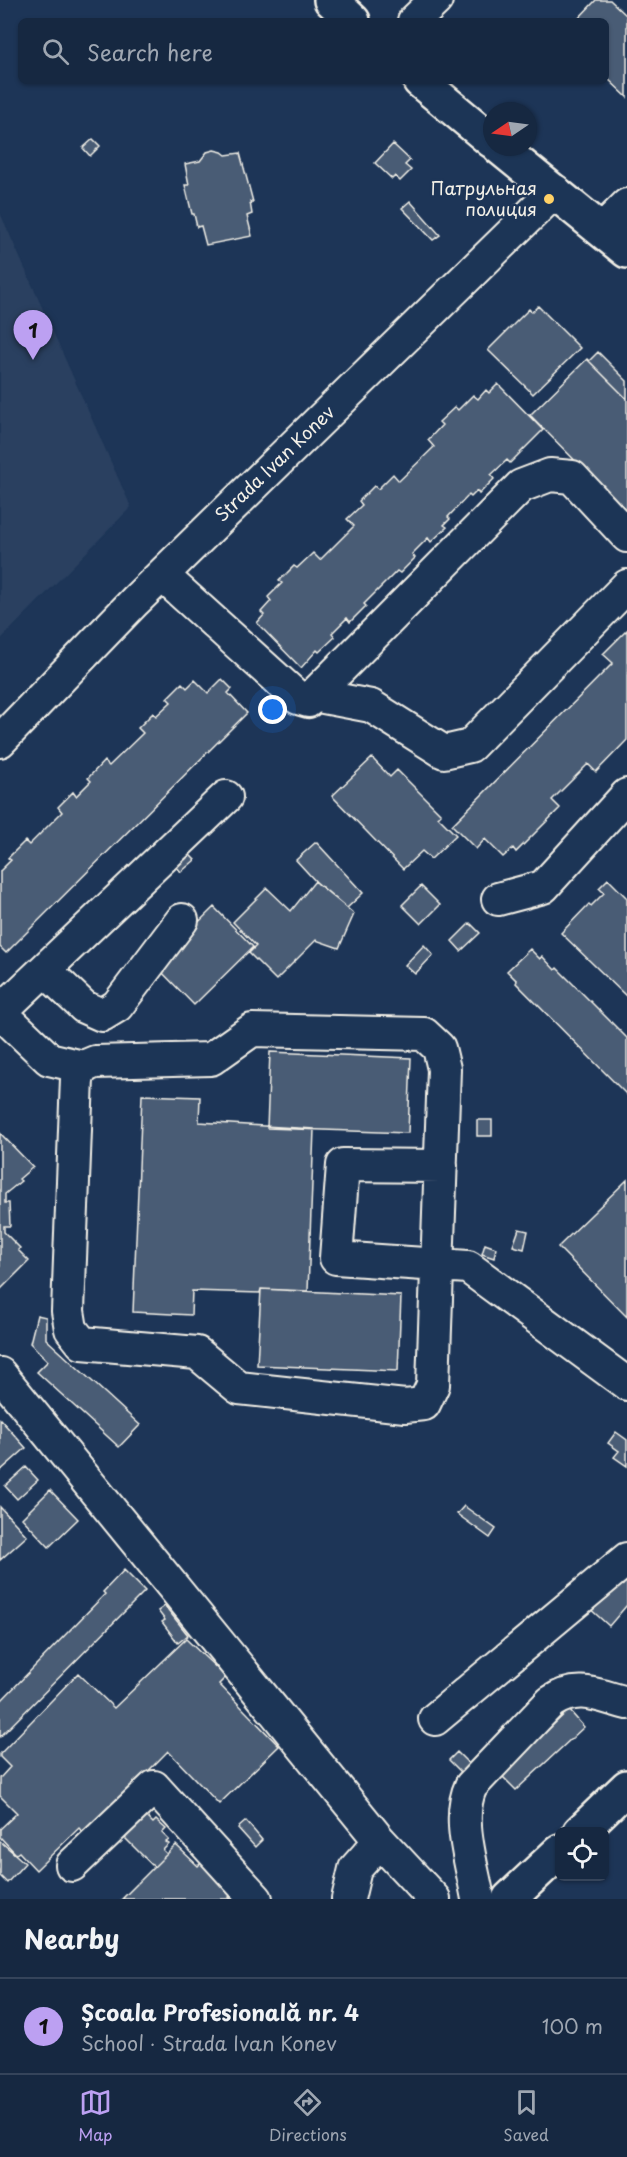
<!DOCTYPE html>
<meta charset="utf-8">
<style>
body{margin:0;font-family:"Playpen Sans",sans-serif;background:#23344c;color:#f1f3f6}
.controls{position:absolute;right:18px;bottom:18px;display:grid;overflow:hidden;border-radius:9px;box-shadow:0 2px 4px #0004}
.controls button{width:54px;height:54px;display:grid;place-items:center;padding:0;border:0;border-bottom:2px solid #35445a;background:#162841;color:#f1f3f6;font:30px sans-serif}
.compass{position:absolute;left:483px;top:102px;width:54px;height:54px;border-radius:50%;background:#162841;box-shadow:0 2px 4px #0004;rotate:257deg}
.you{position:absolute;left:273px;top:710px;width:21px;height:21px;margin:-15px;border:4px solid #fff;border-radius:50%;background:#1a73e8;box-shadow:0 0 0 9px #1a73e833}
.badge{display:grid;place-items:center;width:39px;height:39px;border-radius:50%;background:#bca0f2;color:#111;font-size:20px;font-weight:700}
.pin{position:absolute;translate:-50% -50px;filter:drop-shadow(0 2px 3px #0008)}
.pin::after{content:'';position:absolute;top:32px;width:21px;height:18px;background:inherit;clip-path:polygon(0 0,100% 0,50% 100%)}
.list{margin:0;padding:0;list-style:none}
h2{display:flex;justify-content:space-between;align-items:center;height:78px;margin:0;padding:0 24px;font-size:26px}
h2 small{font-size:20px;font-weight:400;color:#9ea6b1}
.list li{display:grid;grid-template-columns:39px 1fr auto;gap:18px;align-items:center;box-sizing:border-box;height:96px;padding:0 24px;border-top:2px solid #35445a}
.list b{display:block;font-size:22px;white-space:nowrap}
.list p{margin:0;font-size:20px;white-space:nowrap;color:#9ea6b1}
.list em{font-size:20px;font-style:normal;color:#9ea6b1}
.icon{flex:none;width:33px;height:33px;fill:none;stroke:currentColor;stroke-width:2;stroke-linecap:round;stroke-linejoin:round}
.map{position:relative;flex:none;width:627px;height:1899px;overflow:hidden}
.search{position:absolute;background:#162841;box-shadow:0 2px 4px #0004;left:18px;right:18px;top:18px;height:66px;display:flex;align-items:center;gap:15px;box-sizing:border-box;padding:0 21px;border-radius:9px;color:#9ea6b1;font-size:22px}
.sheet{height:174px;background:#162841}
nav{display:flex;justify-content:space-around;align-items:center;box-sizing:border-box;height:84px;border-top:2px solid #35445a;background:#162841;font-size:16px;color:#9ea6b1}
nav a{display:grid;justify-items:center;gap:3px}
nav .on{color:#bca0f2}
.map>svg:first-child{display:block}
</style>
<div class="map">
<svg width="627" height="1899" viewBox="0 0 627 1899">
<rect width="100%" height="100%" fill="#1d3557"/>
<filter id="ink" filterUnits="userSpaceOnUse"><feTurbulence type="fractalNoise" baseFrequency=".0167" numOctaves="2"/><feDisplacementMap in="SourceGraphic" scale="12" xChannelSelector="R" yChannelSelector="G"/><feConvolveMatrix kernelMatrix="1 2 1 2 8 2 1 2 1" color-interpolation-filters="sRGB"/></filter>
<g filter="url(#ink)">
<path fill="#2a4060" d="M0,213L131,507L0,640Z"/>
<path fill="#485b74" stroke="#f4f1e8" stroke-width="1.5" d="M596,0H610L627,16V97L606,77V21H576Z
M93,139L100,146L90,156L83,148Z
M393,144L410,160L405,165L411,170L400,181L395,176L392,179L375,163Z
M214,150L222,152L226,155L240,153L253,202H250L252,214L247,216L252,236L206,245L201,226L197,227L194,214H192L185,185H189L185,164L200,161L207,152Z
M410,201L440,235L433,240L402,208Z
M538,306L580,348L533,394L488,350L529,309L532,312Z
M598,352L627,381V399L589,361Z
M587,359L627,399V513L530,415Z
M498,384L543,430L510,463L507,460L491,475L494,479L479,494L477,491L471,497L469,495L448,517L450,519L444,525L447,527L431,542L428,538L412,554L415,558L400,573L397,571L364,604L366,606L350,622L347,618L332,633L335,637L319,652L317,650L301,668L257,623L264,615L261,612L271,601L268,597L282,583L279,581L294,566L297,568L313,553L320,560L354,526L347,519L362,505L359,501L374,486L378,489L393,474L399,481L434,447L428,440L442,425L439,422L455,407L458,410L473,395L478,399L486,390L489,393Z
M627,630V740L596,772L588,764L552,800L560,808L516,852L513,848L503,857L485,839L476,849L452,825L613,663L603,654Z
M222,679L232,689L228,693L247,713L6,953L0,947V871L11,860L8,858L25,841L29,845L62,812L58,807L73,792L76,796L91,781L88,778L104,761L109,766L143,733L138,728L153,713L156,716L171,702L167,698L182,683L187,688L195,680L208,693Z
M372,758L390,777L397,770L441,814L438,817L456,835L431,859L422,851L403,869L332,796Z
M316,842L363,893L347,908L318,884L296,860Z
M184,849L195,860L181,872L171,860Z
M608,879L627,898V997L561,933L589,904L591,906L604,893L599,888Z
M315,881L354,914L339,948L316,940L276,980L249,953L256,946L233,922L267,888L291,911Z
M421,886L440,905L421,924L402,905Z
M214,907L253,947L194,1005L155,965Z
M470,923L480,933L461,951L452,941Z
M424,945L433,955L415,974L405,965Z
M530,949L540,959L542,956L555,970L557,968L627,1038V1095L516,983L517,981L507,971Z
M270,1052L411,1058L408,1133L267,1128Z
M142,1095L200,1097L199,1122L314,1129L308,1291L261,1289L260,1293L192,1291L191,1315L133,1312Z
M477,1120H492V1136H477Z
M0,1133L33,1167L19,1179L21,1181L5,1194V1203H9L10,1226H4V1232L20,1248L18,1250L29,1261L0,1290Z
M627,1180V1317L558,1247Z
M519,1229L528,1231L524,1249L513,1246Z
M485,1244L496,1248L494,1258L482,1254Z
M261,1289L401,1296L398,1371L257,1365Z
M37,1315L46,1317V1339L140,1425L119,1447L37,1372L48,1361L30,1343Z
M0,1419L26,1448L0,1471Z
M616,1432L627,1440V1466L614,1457L619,1451L608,1443Z
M26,1467L38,1480L17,1499L5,1486Z
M50,1490L78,1519L49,1547L22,1518Z
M464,1506L496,1529L490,1538L457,1514Z
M0,1507L27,1536L0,1560Z
M124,1570L145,1591L0,1737V1702L105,1594L103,1592Z
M614,1577L623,1585L627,1580V1605L609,1626L587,1606Z
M165,1606L188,1635L178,1643L162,1622L165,1620L158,1611Z
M186,1639L226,1677L219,1684L279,1746L219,1804L168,1751L85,1835L79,1828L36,1870L19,1852L16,1854L0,1837V1829L17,1813L0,1796V1778L10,1767L0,1757V1754L78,1673L114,1708Z
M569,1710L584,1727L516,1790L500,1774Z
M457,1752L476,1771L468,1779L449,1760Z
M146,1816L153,1823L156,1820L166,1829L162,1833L169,1840L166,1842L169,1844L163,1850L167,1854L154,1867L124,1837Z
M246,1821L262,1840L255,1847L238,1828Z
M0,1841L25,1863L7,1883L0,1876Z
M176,1845L198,1866L203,1861L235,1892L229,1897L231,1899H122Z"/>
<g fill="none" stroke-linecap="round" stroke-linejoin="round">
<defs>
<path id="minor" d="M414,21L436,0
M602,230L627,205
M162,575L298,698L308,701L521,486L550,475L572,477L627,536
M313,695L371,706L444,752L470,746L627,586
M0,741L135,601L555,191
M498,899L543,887L627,795
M45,970L84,1007L102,1015L117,1006L182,920
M0,1012L49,1059L83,1067L95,1062L211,1059L252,1030L424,1034L439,1048L444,1069L433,1385L424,1404L405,1406L239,1388L197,1353L82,1343L71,1329L68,1311L77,1078L83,1067
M0,1012L226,797
M441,1166L343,1165L336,1258L468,1267L627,1384
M0,1374L380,1841L434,1899
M435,1719L627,1559
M72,1865L154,1787L256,1899
M348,1899L355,1869L380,1841
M478,1899C472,1864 456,1818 471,1786L551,1702C578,1684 599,1696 627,1703"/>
<path id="major" d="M331,0L353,21
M420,81L492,141
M499,147L627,251
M580,1832L627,1787
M509,1899L560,1851"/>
</defs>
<use href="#minor" stroke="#f4f1e8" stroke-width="36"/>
<use href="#major" stroke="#f4f1e8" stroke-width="38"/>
<use href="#minor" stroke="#1d3557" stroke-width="32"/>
<use href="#major" stroke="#1d3557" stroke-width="33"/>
</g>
</g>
<circle fill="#ffd166" stroke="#1d3557" stroke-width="2" cx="549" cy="199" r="6"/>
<g text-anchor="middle" stroke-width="5" stroke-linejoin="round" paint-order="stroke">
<g font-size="18" fill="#f4f1e8" stroke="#1d3557" text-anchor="end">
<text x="537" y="195">Патрульная<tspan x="537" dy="21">полиция</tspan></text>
</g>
<g font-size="18" fill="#f4f1e8" stroke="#1d3557">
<text transform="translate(275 464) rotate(-44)" y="6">Strada Ivan Konev</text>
</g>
</g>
</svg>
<div class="controls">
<button><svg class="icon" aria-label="locate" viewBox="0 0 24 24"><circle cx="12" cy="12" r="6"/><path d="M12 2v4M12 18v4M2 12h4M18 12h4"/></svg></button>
</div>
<svg class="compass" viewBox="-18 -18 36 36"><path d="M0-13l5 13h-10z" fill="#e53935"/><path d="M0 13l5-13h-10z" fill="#9ea6b1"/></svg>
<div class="you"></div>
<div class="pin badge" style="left:33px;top:360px">1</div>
<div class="search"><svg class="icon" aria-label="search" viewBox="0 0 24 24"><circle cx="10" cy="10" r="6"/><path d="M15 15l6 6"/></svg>Search here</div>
</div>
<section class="sheet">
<h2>Nearby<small></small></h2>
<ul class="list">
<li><span class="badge">1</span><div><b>Școala Profesională nr. 4</b><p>School · Strada Ivan Konev</p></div><em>100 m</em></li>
</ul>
</section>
<nav>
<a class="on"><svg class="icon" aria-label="map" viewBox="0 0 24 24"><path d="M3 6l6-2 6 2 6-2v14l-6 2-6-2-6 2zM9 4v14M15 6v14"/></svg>Map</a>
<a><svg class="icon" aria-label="directions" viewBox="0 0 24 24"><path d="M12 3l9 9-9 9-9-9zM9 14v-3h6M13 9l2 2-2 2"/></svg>Directions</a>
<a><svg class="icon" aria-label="saved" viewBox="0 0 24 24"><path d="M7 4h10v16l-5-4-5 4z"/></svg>Saved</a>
</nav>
